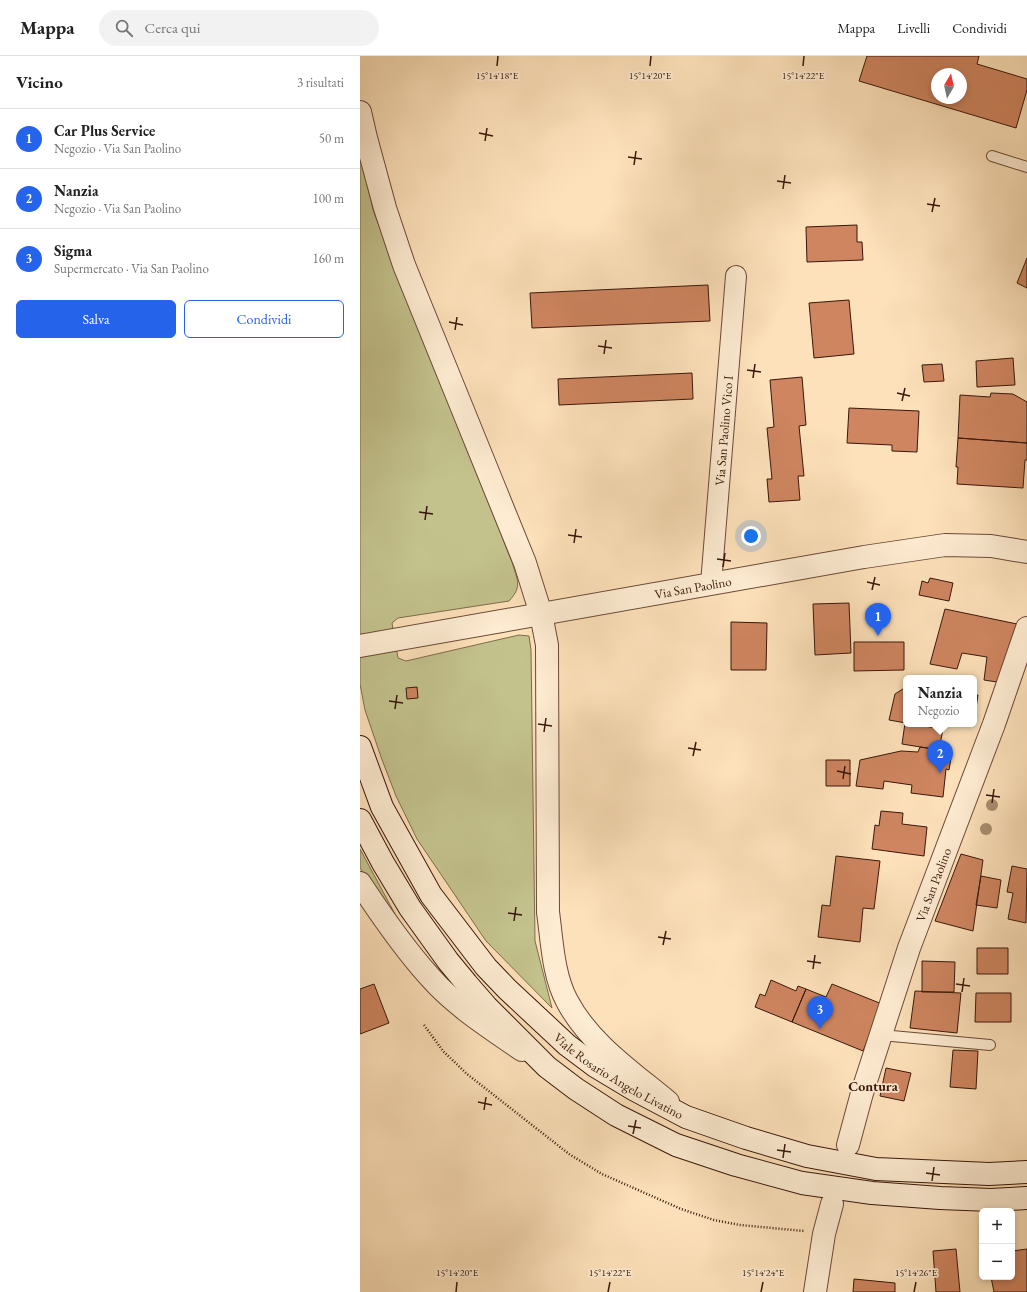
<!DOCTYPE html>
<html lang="it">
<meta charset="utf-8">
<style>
body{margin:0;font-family:"EB Garamond",serif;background:#f2f2f2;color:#222}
.controls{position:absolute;right:12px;bottom:12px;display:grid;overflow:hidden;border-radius:6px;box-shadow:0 2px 6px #0003}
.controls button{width:36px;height:36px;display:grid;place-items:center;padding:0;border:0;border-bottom:1px solid #e0e0e0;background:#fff;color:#222;font:20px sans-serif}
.compass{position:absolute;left:571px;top:12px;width:36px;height:36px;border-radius:50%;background:#fff;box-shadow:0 2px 6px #0003;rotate:9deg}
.you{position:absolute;left:391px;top:480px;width:14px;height:14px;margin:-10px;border:3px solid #fff;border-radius:50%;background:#1a73e8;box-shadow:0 0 0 6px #1a73e833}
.badge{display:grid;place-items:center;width:26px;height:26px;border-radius:50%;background:#2563eb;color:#fff;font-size:13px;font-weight:700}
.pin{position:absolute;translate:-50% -33px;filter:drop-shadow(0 1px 2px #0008)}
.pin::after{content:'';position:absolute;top:21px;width:14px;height:12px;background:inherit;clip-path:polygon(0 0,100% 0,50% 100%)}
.popup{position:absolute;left:543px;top:619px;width:74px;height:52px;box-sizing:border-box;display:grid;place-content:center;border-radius:6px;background:#fff;filter:drop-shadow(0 1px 3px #0005);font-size:13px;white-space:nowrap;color:#767676}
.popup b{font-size:15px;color:#222}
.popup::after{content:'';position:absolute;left:50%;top:100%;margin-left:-8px;border:8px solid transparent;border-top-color:#fff}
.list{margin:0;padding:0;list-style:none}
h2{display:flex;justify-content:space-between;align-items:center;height:52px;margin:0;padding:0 16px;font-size:17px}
h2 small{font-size:13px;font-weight:400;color:#767676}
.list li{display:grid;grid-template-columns:26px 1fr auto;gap:12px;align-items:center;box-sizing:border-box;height:60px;padding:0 16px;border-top:1px solid #e0e0e0}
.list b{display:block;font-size:15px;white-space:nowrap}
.list p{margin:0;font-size:13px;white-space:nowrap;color:#767676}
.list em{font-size:13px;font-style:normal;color:#767676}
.actions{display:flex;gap:8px;padding:12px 16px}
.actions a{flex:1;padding:9px 0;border:1px solid #2563eb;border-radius:6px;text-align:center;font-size:14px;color:#2563eb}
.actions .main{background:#2563eb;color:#fff}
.icon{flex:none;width:22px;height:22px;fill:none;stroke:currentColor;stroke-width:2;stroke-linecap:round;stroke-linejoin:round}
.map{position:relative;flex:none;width:667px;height:1236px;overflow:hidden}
header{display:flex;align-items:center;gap:24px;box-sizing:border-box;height:56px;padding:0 20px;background:#fff;border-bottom:1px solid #e0e0e0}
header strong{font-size:19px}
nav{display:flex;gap:22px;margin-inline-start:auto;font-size:14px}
.search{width:280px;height:36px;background:#f2f2f2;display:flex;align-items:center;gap:10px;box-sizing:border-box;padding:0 14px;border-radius:22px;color:#767676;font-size:15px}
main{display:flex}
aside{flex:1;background:#fff}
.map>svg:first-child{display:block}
</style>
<header>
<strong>Mappa</strong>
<div class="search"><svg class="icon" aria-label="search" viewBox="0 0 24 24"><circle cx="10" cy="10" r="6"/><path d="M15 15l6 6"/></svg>Cerca qui</div>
<nav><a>Mappa</a><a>Livelli</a><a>Condividi</a></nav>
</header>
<main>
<aside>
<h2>Vicino<small>3 risultati</small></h2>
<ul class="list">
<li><span class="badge">1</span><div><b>Car Plus Service</b><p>Negozio · Via San Paolino</p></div><em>50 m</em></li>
<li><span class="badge">2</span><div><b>Nanzia</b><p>Negozio · Via San Paolino</p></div><em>100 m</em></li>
<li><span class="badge">3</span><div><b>Sigma</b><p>Supermercato · Via San Paolino</p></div><em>160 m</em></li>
</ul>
<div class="actions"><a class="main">Salva</a><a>Condividi</a></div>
</aside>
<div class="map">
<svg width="667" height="1236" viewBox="0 0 667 1236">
<rect width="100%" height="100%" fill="#fde1ba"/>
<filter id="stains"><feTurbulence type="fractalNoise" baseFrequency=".005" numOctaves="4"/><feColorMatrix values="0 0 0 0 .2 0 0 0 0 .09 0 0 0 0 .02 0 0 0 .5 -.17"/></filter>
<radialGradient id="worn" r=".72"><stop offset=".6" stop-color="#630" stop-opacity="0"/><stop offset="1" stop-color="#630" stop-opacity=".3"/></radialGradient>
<path fill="#c3c28d" stroke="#7e6c4c" d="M0,100L14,157L152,506C157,524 163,530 149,545L38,562L32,567L38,602L46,605L159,579L169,580L171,594L175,885L192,952L126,885L57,783L36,740L21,701L5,654L0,628Z
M0,793L49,884L0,812Z"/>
<path fill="#ce8560" stroke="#3a170a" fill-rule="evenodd" d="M507,0H619L617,8L667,23V34L656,72L499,25ZM577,18H601V42H577Z
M497,169V186H502L503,204L447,206L446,171Z
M667,202V232L657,227Z
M348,229L350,265L172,272L170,237Z
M489,244L494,298L454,302L449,247Z
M653,302L655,329L617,331L616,305Z
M582,308L584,325L564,326L562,309Z
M332,317L333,343L199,349L198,323Z
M442,321L446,369L439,370L444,420H438L440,444L409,446L407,423H412L407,372L414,371L410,324Z
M631,337L653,338L667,346V387L598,382L600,339L630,341Z
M489,352L559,355L557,396L532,395V389L487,387Z
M598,382L667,387V404H665L663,432L597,428L598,411H596Z
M570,522L593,527L589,545L559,539L562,525L568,527Z
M489,547L491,597L455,599L453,548Z
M585,553L657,568L637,626L624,624L627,601L602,597L597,613L570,608Z
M371,566L407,567L406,614H371Z
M494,586H544V614L494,615Z
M57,631L58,642L47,643L46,632Z
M546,631V667L529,664L535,638Z
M614,639H618L614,665Z
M545,667L583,673L579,694L542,688Z
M560,691L592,696L589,714L586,713L583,741L551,737L552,729L524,725L523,733L496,730L500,704L541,695L558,696Z
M466,704H490V730H466Z
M521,755L543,757L542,768L567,771L564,800L512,793L515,769L519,770Z
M601,798L623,804L613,875L575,865Z
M476,800L520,805L514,853L503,852L500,886L458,881L462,849L470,850Z
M652,810L667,813L666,867L648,863L653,837L647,836Z
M621,820L641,824L637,852L616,849Z
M617,892H648V918H617Z
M562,905L595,906L594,936H562Z
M411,924L436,935L438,930L446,933L432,966L395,951L400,938L405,940Z
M14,928L29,967L0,978V933Z
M472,928L522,948L503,995L432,966L446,933L466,941Z
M555,935L601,937L597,977L550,972Z
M616,937H651V966H615Z
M593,994L618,995L616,1033L590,1031Z
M526,1012L551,1017L544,1045L520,1040Z
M596,1193L600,1236H576L573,1195Z
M667,1193V1236H634L631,1221H652V1195Z
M494,1223L535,1227V1236H493Z"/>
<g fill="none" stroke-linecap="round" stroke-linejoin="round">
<defs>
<path id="service" d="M632,100L667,111
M521,979L630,989"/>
<g id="minor">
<path id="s1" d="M351,528L376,220"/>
</g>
<g id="tertiary">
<path d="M0,56L6,82L25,152L44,209L165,507L181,558L187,589L188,856C192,885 193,919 207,945C229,987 272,1016 308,1046"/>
<path id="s2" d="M0,590L504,501L585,489L631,490L667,496"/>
<path d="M0,827C21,859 43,891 69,920C95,950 129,971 162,994"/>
<path id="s3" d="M488,1089L502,1037L549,892L634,668L667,572"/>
<path d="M455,1236L464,1178L472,1148"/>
</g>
<g id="secondary">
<path id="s4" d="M0,691L22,751L71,839L126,911L147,933L207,989L235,1010L275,1034L326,1061L386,1082L447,1100L516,1113L629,1118L667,1116"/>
<path d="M0,764L23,807L50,852L88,905L107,928L127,951L187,1011L216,1033L256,1059L316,1089L376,1109L442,1127L512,1137L580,1142L631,1144L667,1142"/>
</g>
</defs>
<use href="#service" stroke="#6b4a36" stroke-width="12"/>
<use href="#minor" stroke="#6b4a36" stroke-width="22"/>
<use href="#tertiary" stroke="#6b4a36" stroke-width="24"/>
<use href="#secondary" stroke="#3a170a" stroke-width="24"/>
<path stroke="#3a170a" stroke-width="2.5" stroke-dasharray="1 2" stroke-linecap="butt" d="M64,969L83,995L107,1018L209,1098L242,1118L321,1153L354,1164L380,1169L444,1175"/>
<use href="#service" stroke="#feecd2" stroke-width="10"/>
<use href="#minor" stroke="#feecd2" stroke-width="20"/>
<use href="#tertiary" stroke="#feecd2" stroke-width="22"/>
<use href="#secondary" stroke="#feecd2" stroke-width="22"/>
</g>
<g fill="#a88e6f">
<circle cx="632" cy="749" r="6"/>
<circle cx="626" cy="773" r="6"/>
</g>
<path fill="none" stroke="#3a170a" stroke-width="1.5" d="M137,10L138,0M290,10L291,0M443,10L444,0M119,77L133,80M125,85L127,72M268,101L282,103M274,109L276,95M417,125L431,127M423,133L425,119M567,148L580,150M572,156L575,142M89,266L103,269M95,274L97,261M238,290L252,292M244,298L246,284M387,314L401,316M393,322L395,308M537,337L550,340M542,345L545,332M59,456L73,458M65,464L67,450M208,479L222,481M214,487L216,473M357,503L371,505M363,511L365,497M507,526L520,529M512,534L515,521M29,645L43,647M35,653L37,639M178,668L192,670M184,676L186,662M328,692L341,694M333,700L336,686M477,715L491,718M483,723L485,710M626,739L640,741M632,747L634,733M148,857L162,859M154,865L156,851M298,881L311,883M303,889L306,875M447,905L461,907M453,913L455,899M596,928L610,930M602,936L604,922M118,1046L132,1049M124,1054L126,1041M268,1070L281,1072M273,1078L276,1064M417,1094L431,1096M423,1102L425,1088M566,1117L580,1119M572,1125L574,1111M96,1236L97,1226M248,1236L250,1226M401,1236L403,1226M554,1236L556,1226"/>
<g text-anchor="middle" stroke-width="3.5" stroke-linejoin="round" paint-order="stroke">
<g font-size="13" fill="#3a170a" stroke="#feecd2">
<text dy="5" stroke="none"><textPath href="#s1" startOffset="154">Via San Paolino Vico I</textPath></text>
<text dy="5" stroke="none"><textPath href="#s2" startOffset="338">Via San Paolino</textPath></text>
<text dy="5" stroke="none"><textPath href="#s3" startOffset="274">Via San Paolino</textPath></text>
<text dy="5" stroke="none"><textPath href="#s4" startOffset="428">Viale Rosario Angelo Livatino</textPath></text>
</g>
<g font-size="14" font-weight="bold" fill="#3a170a" stroke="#feecd2">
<text x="513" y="1035">Contura</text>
</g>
</g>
<g font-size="10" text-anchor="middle" fill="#3a170a" stroke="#feecd2" stroke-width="3.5" stroke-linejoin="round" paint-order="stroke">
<text x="290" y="23">15°14'20"E</text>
<text x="443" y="23">15°14'22"E</text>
<text x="137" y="23">15°14'18"E</text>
<text x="97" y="1220">15°14'20"E</text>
<text x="250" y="1220">15°14'22"E</text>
<text x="403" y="1220">15°14'24"E</text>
<text x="556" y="1220">15°14'26"E</text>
</g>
<rect width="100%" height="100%" filter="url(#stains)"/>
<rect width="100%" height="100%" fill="url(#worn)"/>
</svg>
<div class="controls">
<button>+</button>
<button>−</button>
</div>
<svg class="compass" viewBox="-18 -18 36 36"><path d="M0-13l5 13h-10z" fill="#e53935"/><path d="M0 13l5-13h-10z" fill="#767676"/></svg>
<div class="you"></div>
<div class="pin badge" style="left:518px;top:580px">1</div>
<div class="pin badge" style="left:580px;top:717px">2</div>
<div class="popup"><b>Nanzia</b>Negozio</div>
<div class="pin badge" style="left:460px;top:973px">3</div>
</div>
</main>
